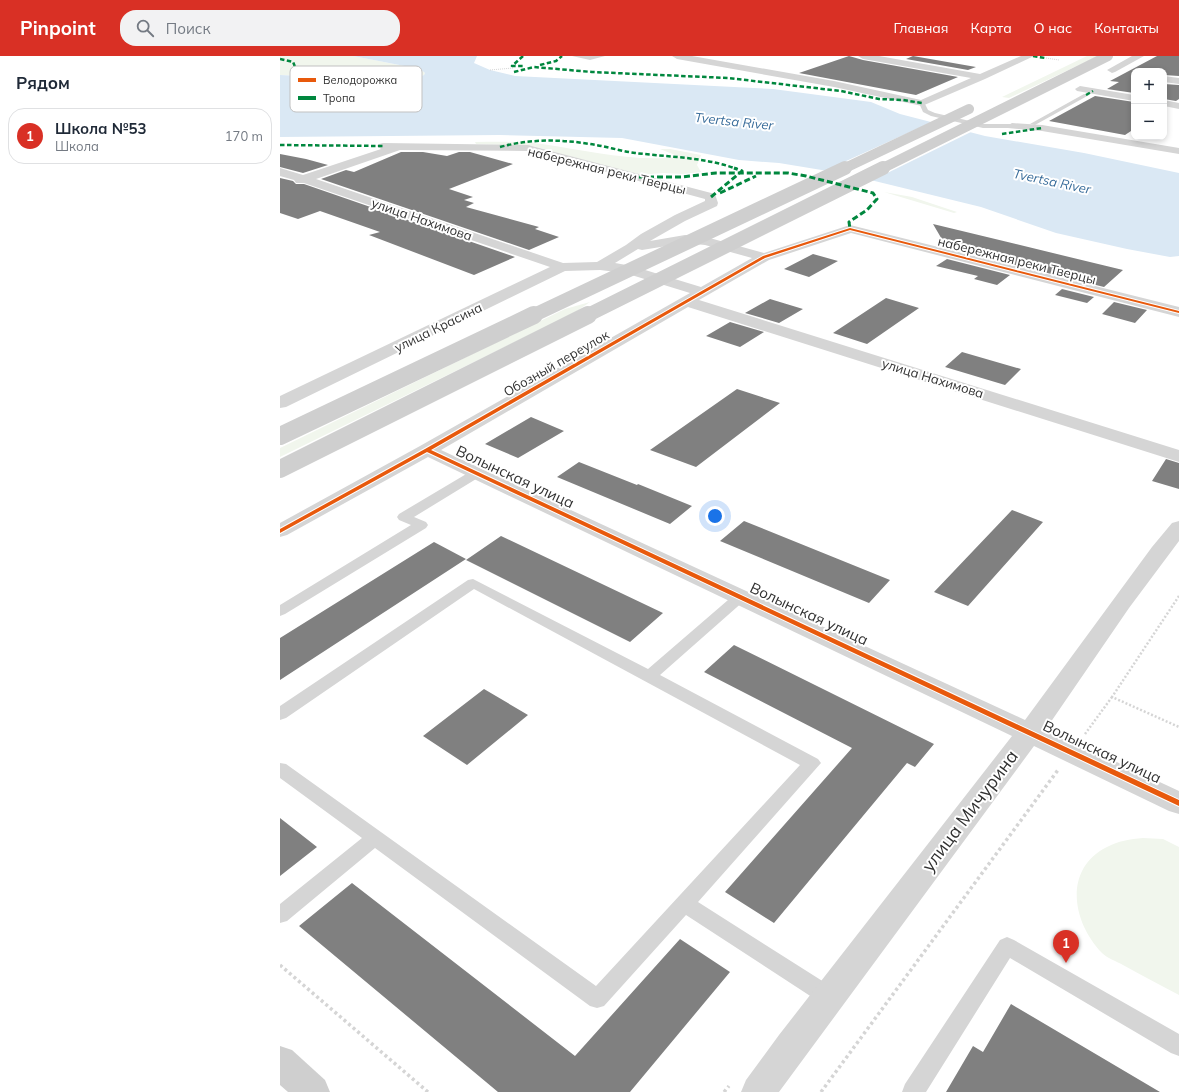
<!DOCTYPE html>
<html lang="ru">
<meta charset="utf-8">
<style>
body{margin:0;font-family:Mulish,sans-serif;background:#f2f2f3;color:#1f2937}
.controls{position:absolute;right:12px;top:12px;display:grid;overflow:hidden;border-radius:8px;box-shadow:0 2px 6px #0003}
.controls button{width:36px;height:36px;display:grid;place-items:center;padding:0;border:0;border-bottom:1px solid #e0e1e3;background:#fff;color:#1f2937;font:20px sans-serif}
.you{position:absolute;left:435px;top:460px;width:14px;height:14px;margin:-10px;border:3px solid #fff;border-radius:50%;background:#1a73e8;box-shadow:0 0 0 6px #1a73e833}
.badge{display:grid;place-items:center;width:26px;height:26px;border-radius:50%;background:#d93025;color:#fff;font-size:13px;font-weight:700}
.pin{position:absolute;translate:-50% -33px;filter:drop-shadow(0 1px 2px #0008)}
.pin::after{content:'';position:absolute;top:21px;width:14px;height:12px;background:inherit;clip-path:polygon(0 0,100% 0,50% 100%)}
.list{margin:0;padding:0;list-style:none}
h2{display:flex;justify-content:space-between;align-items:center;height:52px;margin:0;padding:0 16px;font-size:17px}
h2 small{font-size:13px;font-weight:400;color:#747a83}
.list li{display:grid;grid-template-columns:26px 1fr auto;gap:12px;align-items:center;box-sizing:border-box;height:56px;margin:0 8px 8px;padding:0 8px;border:1px solid #e0e1e3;border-radius:16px}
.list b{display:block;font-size:15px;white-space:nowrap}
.list p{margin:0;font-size:13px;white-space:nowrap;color:#747a83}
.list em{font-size:13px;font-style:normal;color:#747a83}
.icon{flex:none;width:22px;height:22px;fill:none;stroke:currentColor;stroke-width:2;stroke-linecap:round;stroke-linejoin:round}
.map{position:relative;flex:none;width:899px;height:1036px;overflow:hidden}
header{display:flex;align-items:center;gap:24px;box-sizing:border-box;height:56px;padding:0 20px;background:#d93025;color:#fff}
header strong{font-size:19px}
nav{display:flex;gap:22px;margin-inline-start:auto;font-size:14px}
.search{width:280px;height:36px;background:#f2f2f3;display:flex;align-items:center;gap:10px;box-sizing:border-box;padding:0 14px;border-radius:16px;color:#747a83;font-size:15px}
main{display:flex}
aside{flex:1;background:#fff}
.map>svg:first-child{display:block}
</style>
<header>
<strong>Pinpoint</strong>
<div class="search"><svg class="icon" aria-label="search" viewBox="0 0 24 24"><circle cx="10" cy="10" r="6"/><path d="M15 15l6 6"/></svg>Поиск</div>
<nav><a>Главная</a><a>Карта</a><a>О нас</a><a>Контакты</a></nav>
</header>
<main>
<aside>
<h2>Рядом<small></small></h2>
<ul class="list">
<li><span class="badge">1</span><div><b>Школа №53</b><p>Школа</p></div><em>170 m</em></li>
</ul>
</aside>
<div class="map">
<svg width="899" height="1036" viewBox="0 0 899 1036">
<rect width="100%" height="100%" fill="#fff"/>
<path fill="#f1f6ed" d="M0,0H73L140,13L145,17L144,19L133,23L107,24L0,19Z
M807,0H818L729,42L722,41Z
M195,86C217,86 240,85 262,88C310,95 351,106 400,101L380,93H390L421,99L417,109L421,116L403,118L383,117L358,119L253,90L196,88Z
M604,136L632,141L677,156L674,157Z
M310,246L294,257L0,401V392L285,253Z
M863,782L883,783L899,791V939C880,929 861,919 843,909C836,905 827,902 822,897C792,866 783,813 827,791C838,785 850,783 863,782Z"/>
<path fill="#dae8f4" d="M73,0H197L194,7L210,14L235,20L493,33L591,46L620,58L705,80L804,97L899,117V200L890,201L847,193L776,177L701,151L566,118L499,107L459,104L342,82L220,79L0,81V19L107,24L133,23L144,19L145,17L140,13Z"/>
<path fill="#fff" d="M654,65L693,75L591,125L542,116Z"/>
<path fill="#808080" d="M569,0L583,4L678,21L636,39L519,17Z
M633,0L696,11L688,14L626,3Z
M877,0H899V20L884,19V15H854V37L827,33L839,26L830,25Z
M884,28L899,29V43L896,45L884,43Z
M815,40L854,46V73L845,79L769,65Z
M121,96H143L167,100L179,96H190L233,108L169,133L193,141L184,144L194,147L186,151L259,171L255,173L279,181L249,194L41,123L66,114L74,116Z
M0,98L26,103L48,109L23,117L0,111Z
M0,122L13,125L16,128H24L235,201L194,219L89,179L100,176L40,155L18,163L0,157Z
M653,168L843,214L824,231L667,192Z
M533,198L558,205L529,221L504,213Z
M667,203L730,219L717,229L694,223L698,220L656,210Z
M782,233L814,241L807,247L775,239Z
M606,242L639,252L587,288L553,277Z
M490,243L523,253L499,267L465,257Z
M834,246L867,254L855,267L822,258Z
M450,266L484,276L460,291L426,280Z
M682,296L741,313L725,329L665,311Z
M457,333L500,347L416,411L370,394Z
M251,361L284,375L238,402L205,388Z
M886,403L899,407V433L872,425Z
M299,406L357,429L358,428L412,450L390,468L277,421Z
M732,454L763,466L688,550L654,536Z
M464,465L610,524L589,547L440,485Z
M221,480L383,557L350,586L186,504Z
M154,486L186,503L0,624V582Z
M454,589L654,688L635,711L627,707L494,867L445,836L572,692L424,616Z
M204,633L248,659L187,709L143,680Z
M0,762L37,791L0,820Z
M72,827L295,1000L400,883L450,916L350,1036H218L19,870Z
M731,948L880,1036H666L693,990L703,996Z"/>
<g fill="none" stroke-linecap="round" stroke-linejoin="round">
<path stroke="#d5d5d5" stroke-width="1" stroke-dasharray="1 1" stroke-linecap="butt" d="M766,2L779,4
M210,14L233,12"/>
<path stroke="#d5d5d5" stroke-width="2.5" stroke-dasharray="2 2" stroke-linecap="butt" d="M899,540L832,641L899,671
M805,678L832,641"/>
<path stroke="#d5d5d5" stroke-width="3.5" stroke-dasharray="3 3" stroke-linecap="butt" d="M0,909L148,1036
M444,1036L449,1030
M541,1036L778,714"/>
<path fill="#d5d5d5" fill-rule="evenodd" d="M292,0H325L310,4Z
M804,38L809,39L755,69L750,68Z
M640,46H644L648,54L655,57L703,68H732L735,70L732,72H703L651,60L643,56L639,47Z
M197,413L201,414L203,417L201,420L134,461L146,466L148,469L146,472L5,558L0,560V549L131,469L119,464L117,461L119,458L193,414Z
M193,523L368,613L455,538L460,536L465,538L467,541L465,544L380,619L538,703L541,707L418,846L555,933L558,940L555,947L548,949L541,947L406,859L324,950L317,952L310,950L95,792L7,865L0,867V848L82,782L0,722V707L6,708L316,930L520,709L194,533L6,662L0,664V650L188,524Z
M727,881L734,884L899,978V1000L891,997L730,902L646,1036H622L625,1028L720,884Z"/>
<path fill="#d5d5d5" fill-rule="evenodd" d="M392,0H412L554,25L641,44L691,22L583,3L578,0H599L700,18L741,0H754L705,23L642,50L554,31L397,3Z
M852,0H864L835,16L832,17L827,14Z
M884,20L899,22V28L884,26Z
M800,30L854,39V45L797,35L795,33Z
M884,44L899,47V53L884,50Z
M732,67L762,69L899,92V98L762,75L728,72L727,70Z
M103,87L248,89L435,138L438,147L437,150L405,165L370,185L405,179L426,181L484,197L570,169L899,251V261L571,177L489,204L419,244L899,394V406L408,251L161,394L745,664L872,491L892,467L899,465V485L849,552L766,673L899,735V758L889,755L754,690L499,1036H461L466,1024L499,979L732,680L148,401L7,479L0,481V467L140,390L410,237L345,217L320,214L285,215L6,351L0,352V340L270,211L24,127H16L14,124L0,120V112L23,119L101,93L97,90L99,88ZM120,94L248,95L425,143V145L395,159L361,178L346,189L317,206L283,207L36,123ZM405,187L425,189L472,202L421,231L352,210L335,207L358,193L362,194Z"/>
<path fill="#cfcfcf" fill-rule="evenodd" d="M0,990L12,994L45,1024L50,1036H8L0,1029Z"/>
<path stroke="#cfcfcf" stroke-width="10" d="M563,113L689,53
M601,113L828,0"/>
<path stroke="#cfcfcf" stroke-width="14" d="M252,260L565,112
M306,260L603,112"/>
<path stroke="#cfcfcf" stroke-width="18" d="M0,380L254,259
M0,413L308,259"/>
<path stroke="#00873e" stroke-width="2.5" stroke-dasharray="4.5 2.5" stroke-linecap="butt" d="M243,0L232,10H243
M753,0L765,2
M0,3L13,6L16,13L40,16L113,18
M260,9L276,5L282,0
M234,16L254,11L312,16L448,22L561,35L599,43L623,44L642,47
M806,39L813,35
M722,78L762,72
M0,89L103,90
M220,91C250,83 279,83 310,88C325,90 340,95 355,97C388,101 425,101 457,113"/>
<path stroke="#00873e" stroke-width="3" stroke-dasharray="6 3" stroke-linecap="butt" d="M359,121H401L436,117H508L526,120L593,137L597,143L587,154L569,166L570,173
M440,137L476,120
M431,141L462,115L454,112"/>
<defs>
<path id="cycleway" d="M570,172L899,255V257L570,174L485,202L151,394L899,744V750L147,396L0,477V473L145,393L483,200Z"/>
</defs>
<use href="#cycleway" stroke="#fff" stroke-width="2"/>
<use href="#cycleway" fill="#e8590c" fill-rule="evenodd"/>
</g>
<g text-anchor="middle" stroke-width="4" stroke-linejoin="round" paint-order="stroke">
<g font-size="13" font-style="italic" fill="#386c9a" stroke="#fff">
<text transform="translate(454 65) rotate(6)" y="5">Tvertsa River</text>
<text transform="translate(772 125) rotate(12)" y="5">Tvertsa River</text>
</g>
<g font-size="13" fill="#313131" stroke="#fff">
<text transform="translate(327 114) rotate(14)" y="5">набережная реки Тверцы</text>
<text transform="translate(142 163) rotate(19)" y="5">улица Нахимова</text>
<text transform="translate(737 204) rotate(14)" y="5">набережная реки Тверцы</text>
<text transform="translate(158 271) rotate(-26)" y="5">улица Красина</text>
<text transform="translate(276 307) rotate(-30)" y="5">Обозный переулок</text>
<text transform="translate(653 322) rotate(17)" y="5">улица Нахимова</text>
</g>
<g font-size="15" fill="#313131" stroke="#fff">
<text transform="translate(235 421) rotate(25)" y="5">Волынская улица</text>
<text transform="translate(529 558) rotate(25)" y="5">Волынская улица</text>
<text transform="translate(822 696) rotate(25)" y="5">Волынская улица</text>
</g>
<g font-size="18" fill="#313131" stroke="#fff">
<text transform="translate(690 755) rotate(-53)" y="6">улица Мичурина</text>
</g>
</g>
<rect x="10" y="10" width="132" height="46" rx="6" fill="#fff" stroke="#c1c1c1" stroke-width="1"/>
<rect x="18" y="22" width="18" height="4" fill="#e8590c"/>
<rect x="18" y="40" width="18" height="4" fill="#00873e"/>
<g font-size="11" fill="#313131">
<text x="43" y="28">Велодорожка</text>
<text x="43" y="46">Тропа</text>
</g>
</svg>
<div class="controls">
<button>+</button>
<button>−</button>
</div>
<div class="you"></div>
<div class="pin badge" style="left:786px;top:907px">1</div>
</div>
</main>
